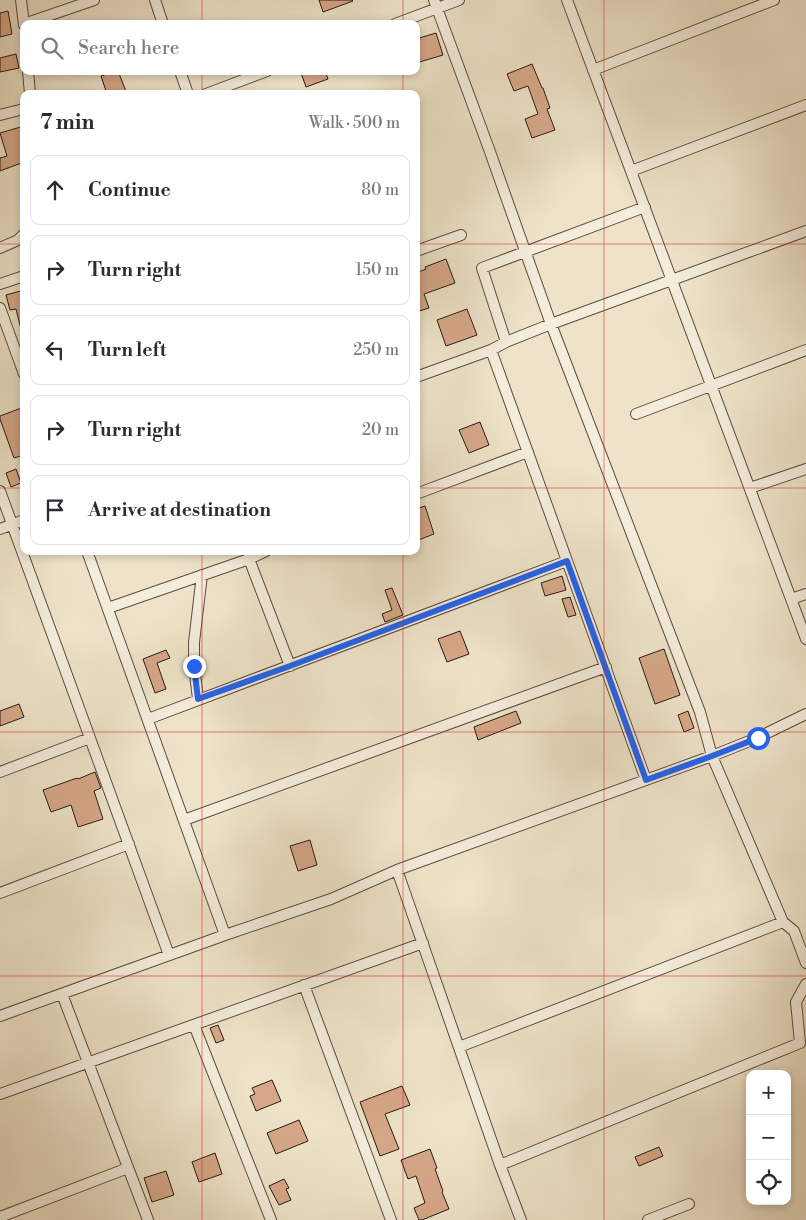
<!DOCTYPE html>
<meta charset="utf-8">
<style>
body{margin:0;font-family:"Libre Bodoni",serif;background:#f7f7f7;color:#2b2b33}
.controls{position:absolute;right:15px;bottom:15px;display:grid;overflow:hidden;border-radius:10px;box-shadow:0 2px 8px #0003}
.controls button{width:45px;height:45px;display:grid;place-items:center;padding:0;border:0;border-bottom:1px solid #e1e1e2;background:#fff;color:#2b2b33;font:25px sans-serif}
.stop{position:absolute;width:15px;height:15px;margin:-11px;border:4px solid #2563eb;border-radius:50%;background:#fff}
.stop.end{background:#2563eb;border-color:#fff;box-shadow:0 1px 5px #0008}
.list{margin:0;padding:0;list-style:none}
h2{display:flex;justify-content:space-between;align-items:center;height:65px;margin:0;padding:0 20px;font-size:21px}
h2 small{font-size:16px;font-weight:400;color:#7c7c81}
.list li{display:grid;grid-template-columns:32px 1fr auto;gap:15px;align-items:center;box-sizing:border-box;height:70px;margin:0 10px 10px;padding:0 10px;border:1px solid #e1e1e2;border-radius:10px}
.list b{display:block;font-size:19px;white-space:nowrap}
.list em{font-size:16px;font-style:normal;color:#7c7c81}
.icon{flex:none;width:28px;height:28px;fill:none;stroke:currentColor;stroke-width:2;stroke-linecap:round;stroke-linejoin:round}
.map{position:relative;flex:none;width:806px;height:1220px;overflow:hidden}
.search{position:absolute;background:#fff;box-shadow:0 2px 8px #0003;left:20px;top:20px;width:400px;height:55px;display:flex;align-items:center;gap:12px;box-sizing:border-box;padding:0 18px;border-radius:10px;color:#7c7c81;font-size:19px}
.panel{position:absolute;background:#fff;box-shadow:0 2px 8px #0003;left:20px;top:90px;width:400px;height:465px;border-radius:10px}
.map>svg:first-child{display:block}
</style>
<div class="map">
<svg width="806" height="1220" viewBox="0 0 806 1220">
<rect width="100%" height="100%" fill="#eee3c9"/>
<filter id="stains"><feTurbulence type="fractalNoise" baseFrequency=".004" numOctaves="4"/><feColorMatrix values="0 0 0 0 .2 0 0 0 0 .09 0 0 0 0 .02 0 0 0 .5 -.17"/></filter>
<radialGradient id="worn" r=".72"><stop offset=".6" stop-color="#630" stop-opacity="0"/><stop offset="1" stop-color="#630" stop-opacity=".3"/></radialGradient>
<path fill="#d6a889" stroke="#2b1912" d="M319,0H352L353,1L323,12Z
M8,11L12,34L0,37V13Z
M436,33L443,55L416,63V39Z
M16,54L19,68L0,72V58Z
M532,64L542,88H543L550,108L547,109L555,130L532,138L525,119L538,114L528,86L514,91L507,74Z
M115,71H118L127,94H107L101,76Z
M306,71H325L328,79L306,87L301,73Z
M24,126V162L0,171V158L7,156L0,133Z
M446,259L455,283L424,294L429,308L416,312V273L426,269L425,267Z
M24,290V328L21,329L16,309L10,310L6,295Z
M467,309L477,335L446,346L437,320Z
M24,407V455L14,458L0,419V416Z
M480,422L489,445L469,453L459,430Z
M16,469L21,483L11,487L6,473Z
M425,506L434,534L416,541V509Z
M562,576L566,590L545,596L541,583Z
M392,588L403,615L385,622L382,614L392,610L385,590Z
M570,597L576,615L568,617L562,599Z
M460,631L469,654L447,662L438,639Z
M664,649L680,695L655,704L639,658Z
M166,650L170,658L157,663L166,689L155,693L143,659Z
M19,704L24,717L0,726V711Z
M516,711L521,723L478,740L474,727Z
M688,711L694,728L684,732L678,715Z
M95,772L101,788L94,791L103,819L78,827L71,805L51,812L43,790L77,778L78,779Z
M310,840L317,865L298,871L290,846Z
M218,1025L224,1040L216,1043L210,1028Z
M272,1080L281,1101L256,1111L250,1096L255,1094L252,1088Z
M402,1086L410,1105L385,1114L399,1149L380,1156L360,1102Z
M299,1120L308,1141L276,1154L267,1133Z
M659,1147L663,1156L639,1166L635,1157Z
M430,1149L437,1168L435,1169L443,1191L442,1192L449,1209L422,1220H419L414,1208L425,1203L416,1176L408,1179L401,1160Z
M215,1153L222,1174L199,1182L192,1162Z
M166,1171L174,1195L152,1202L144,1178Z
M284,1179L289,1188L286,1189L291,1200L279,1205L269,1186Z"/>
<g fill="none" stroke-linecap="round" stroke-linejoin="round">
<defs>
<path id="minor" d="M21,0L24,25
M155,0L163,24
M567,0L806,639
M24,24L94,0
M395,24L459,0
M593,70L774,0
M28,71L30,94
M180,71L188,94
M206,94L267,71
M0,115L24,109
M631,171L806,105
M0,248L18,240L24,234
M416,251L461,235
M0,284L24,276
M0,308L24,374
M506,342L482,268L645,207
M491,350L646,780
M416,377L491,350L506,342L551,324L806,231
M636,414L806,350
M750,488L806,469
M0,491L169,955
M416,494L528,452
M0,529L24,520
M87,551L225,935
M266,551L249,559L290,666
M791,599L806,594
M108,608L249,559
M198,699L194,666V642L202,575
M148,719L567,561
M0,772L90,738
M184,820L606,667
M397,870L500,1165L521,1220
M0,893L129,844
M783,922L794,931L806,963
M304,985L391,1220
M62,994L148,1220
M0,1016L225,935L331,899L397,870L712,756L700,712L551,324L489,149L434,0
M194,1025L271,1220
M459,1047L783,922L712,756L757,738L806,714
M0,1094L423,943
M500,1165L800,1043L796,1002L806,984
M0,1217L128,1168
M648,1220L689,1204"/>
</defs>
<use href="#minor" stroke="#5c4c40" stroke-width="12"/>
<use href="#minor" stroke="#f4eddc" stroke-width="10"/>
</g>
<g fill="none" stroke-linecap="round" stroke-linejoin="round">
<path stroke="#2563eb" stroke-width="6" d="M194,666L198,699L290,666L567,561L646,780L712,756L758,738"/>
</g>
<path fill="none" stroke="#d62828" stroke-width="1" stroke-opacity="0.55" d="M202,0V24M403,0V24M604,0V1220M202,71V94M403,71V94M0,244H24M416,244H806M0,488H24M416,488H806M202,551V1220M403,551V1220M0,732H806M0,976H806"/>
<rect width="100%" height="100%" filter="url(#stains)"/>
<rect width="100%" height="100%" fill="url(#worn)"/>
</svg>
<div class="controls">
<button>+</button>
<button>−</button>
<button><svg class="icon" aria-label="locate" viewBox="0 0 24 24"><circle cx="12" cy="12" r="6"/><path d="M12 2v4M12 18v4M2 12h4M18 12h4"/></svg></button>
</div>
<div class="stop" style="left:758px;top:738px"></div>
<div class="stop end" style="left:194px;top:666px"></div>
<div class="search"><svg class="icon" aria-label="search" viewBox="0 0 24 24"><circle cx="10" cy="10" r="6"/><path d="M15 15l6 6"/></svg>Search here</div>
<section class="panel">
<h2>7 min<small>Walk · 500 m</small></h2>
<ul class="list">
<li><svg class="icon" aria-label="ahead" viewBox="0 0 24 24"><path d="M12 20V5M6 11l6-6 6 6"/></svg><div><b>Continue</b></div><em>80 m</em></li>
<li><svg class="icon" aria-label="right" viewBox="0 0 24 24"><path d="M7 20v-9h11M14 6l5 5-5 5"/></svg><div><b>Turn right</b></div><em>150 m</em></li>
<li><svg class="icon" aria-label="left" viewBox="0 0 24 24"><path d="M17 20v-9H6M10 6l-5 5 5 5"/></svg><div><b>Turn left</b></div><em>250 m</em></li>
<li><svg class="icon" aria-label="right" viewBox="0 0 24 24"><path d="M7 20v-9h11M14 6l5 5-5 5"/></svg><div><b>Turn right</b></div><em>20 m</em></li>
<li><svg class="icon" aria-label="arrive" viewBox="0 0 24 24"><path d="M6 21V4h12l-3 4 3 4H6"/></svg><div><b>Arrive at destination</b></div></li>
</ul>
</section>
</div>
